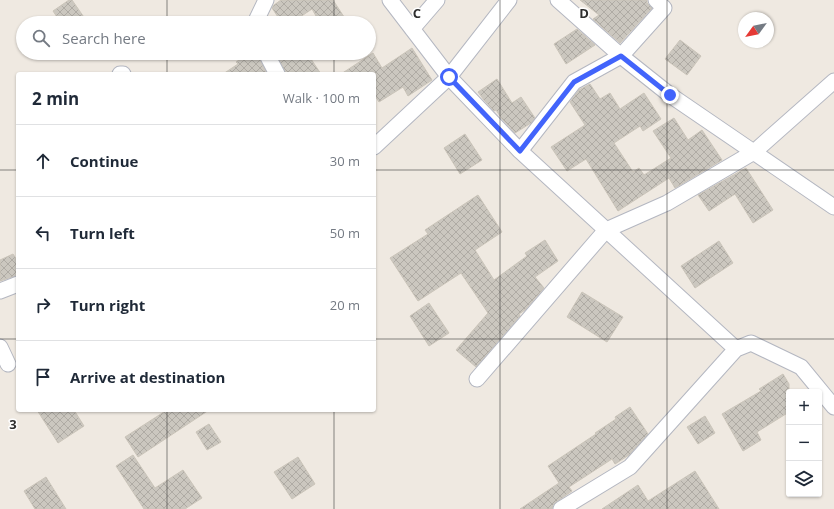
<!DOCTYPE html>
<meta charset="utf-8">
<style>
body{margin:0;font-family:"Open Sans",sans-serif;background:#f2f2f3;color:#1f2937}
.controls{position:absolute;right:12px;bottom:12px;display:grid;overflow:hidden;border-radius:4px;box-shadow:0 1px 3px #0004}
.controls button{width:36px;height:36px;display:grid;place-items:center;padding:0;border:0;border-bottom:1px solid #e0e1e3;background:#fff;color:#1f2937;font:20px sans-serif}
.compass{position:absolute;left:738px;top:12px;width:36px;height:36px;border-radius:50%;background:#fff;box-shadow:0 1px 3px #0004;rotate:237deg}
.stop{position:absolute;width:12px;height:12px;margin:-9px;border:3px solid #4264fb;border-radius:50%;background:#fff}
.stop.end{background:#4264fb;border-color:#fff;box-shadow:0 1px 4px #0008}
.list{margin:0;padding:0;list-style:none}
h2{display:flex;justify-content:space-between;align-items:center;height:52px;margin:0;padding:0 16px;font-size:17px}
h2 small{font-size:13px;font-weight:400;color:#747a83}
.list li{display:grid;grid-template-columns:26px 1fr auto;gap:12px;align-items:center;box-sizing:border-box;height:72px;padding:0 16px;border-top:1px solid #e0e1e3}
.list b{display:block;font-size:15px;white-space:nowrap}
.list em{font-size:13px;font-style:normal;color:#747a83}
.icon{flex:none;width:22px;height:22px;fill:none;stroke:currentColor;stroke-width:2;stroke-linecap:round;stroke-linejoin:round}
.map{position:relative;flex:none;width:834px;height:509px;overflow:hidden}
.search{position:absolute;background:#fff;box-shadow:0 1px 3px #0004;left:16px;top:16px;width:360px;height:44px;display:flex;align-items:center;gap:10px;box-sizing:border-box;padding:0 14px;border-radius:22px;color:#747a83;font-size:15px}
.panel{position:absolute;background:#fff;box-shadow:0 1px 3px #0004;left:16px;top:72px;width:360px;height:340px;border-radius:4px}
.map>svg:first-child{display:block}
</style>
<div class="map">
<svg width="834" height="509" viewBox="0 0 834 509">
<defs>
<pattern id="building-cross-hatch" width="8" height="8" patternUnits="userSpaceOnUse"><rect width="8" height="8" fill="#cbc7bf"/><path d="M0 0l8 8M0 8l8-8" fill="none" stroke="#afaba4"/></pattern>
</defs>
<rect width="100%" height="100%" fill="#efe9e1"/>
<path fill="url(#building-cross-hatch)" stroke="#cbc5ba" d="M69,0H72L88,23H61L53,11Z
M281,0H333L348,23H320L312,9L291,23H282L272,8L274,5Z
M580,0H647V3L652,8L620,43L593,19L599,15Z
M577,29L595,45L566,64L554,44Z
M680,40L701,56L687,75L665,59Z
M412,48L432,80L408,96L403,87L379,102L374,94V74H341L373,53L382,68Z
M250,53H257L267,74H223L238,64L236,62Z
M276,53H307L321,74H286Z
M497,79L512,103L521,97L535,118L531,123L515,133L502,119L496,110L494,111L484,100L478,92Z
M590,84L600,99L610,93L620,109L644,93L661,119L643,131L640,126L614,143L633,172L639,168L644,175L671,158L653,131L674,118L688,140L702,130L722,160L675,188L669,178L618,211L586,159L567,171L551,147L585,125L570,102L579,90Z
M465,134L482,160L460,174L444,148Z
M746,168L773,210L753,223L735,194L709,211L698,195Z
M478,195L502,232L475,250L494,280L527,256L525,253L545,240L558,261L535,277L544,288L525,310L519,314L520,316L476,367L456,350L488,313L461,273L418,301L390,258L428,234L425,230Z
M719,241L733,263L695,288L681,266Z
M13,254L18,262V275L0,281V260Z
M582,292L623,317L607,342L567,317Z
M429,303L449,333L429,346L410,316Z
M783,374L789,384V412L757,432L761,440L743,451L722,414L761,391L759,389Z
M630,407L648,434L629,455L615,464L612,459L569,487L572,491L556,502L553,505L552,509H520L559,483L548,466L596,434L595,433L616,419L615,417Z
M37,410H74L84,426L58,443Z
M167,410H209L138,457L125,437Z
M705,416L715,433L698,444L687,427Z
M209,424L221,442L207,450L196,432Z
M133,455L155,488L183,470L202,498L185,509H144L116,466Z
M298,457L315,484L292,499L274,472Z
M695,471L719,509H602L638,485L648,501Z
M46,477L66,509H35L24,491Z"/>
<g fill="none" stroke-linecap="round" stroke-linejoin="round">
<defs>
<path id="street" d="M509,0L449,77L520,151L736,349
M558,0L621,56L670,95L834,207
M255,23L266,0
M412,29L437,0
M266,53L277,74
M120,74H123
M374,147L449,77L390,0
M520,151L574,82L621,56L664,8L656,0
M0,291L18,284
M0,347L8,364
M477,379L606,230L667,203L754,152L834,81
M561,509L630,467L736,349L751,343L801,367L834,407"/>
</defs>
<use href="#street" stroke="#b4b7c1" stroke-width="17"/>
<use href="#street" stroke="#fff" stroke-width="15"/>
</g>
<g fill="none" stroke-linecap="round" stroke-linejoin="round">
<path stroke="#4264fb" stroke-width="5" d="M449,77L520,151L574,82L621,56L670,95"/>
</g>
<path fill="none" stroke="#2e2e2e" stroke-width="1" stroke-opacity="0.55" d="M167,0V23M334,0V23M500,0V509M667,0V509M167,53V74M334,53V74M0,170H18M374,170H834M0,339H18M374,339H834M167,410V509M334,410V509"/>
<g font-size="13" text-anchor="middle" font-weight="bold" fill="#2e2e2e" stroke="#fff" stroke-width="3" stroke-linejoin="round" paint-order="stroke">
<text x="417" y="18">C</text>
<text x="584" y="18">D</text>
<text x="13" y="429">3</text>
</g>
</svg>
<div class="controls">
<button>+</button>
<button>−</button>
<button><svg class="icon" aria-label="layers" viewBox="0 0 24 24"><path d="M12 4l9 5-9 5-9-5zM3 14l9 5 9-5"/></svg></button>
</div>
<svg class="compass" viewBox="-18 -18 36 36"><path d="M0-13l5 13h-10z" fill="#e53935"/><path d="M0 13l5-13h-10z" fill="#747a83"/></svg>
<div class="stop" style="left:449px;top:77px"></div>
<div class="stop end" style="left:670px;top:95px"></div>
<div class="search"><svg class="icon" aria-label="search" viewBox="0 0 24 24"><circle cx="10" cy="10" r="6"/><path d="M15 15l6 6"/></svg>Search here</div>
<section class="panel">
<h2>2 min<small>Walk · 100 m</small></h2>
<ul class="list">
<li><svg class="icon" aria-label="ahead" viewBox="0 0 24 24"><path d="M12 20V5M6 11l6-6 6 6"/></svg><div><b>Continue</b></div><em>30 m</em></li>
<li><svg class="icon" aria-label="left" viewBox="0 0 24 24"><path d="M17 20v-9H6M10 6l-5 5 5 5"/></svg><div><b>Turn left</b></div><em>50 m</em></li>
<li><svg class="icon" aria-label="right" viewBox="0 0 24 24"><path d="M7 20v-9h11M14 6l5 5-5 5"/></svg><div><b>Turn right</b></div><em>20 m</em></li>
<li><svg class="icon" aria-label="arrive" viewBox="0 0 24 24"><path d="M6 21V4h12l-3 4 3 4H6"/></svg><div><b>Arrive at destination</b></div></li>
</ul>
</section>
</div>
